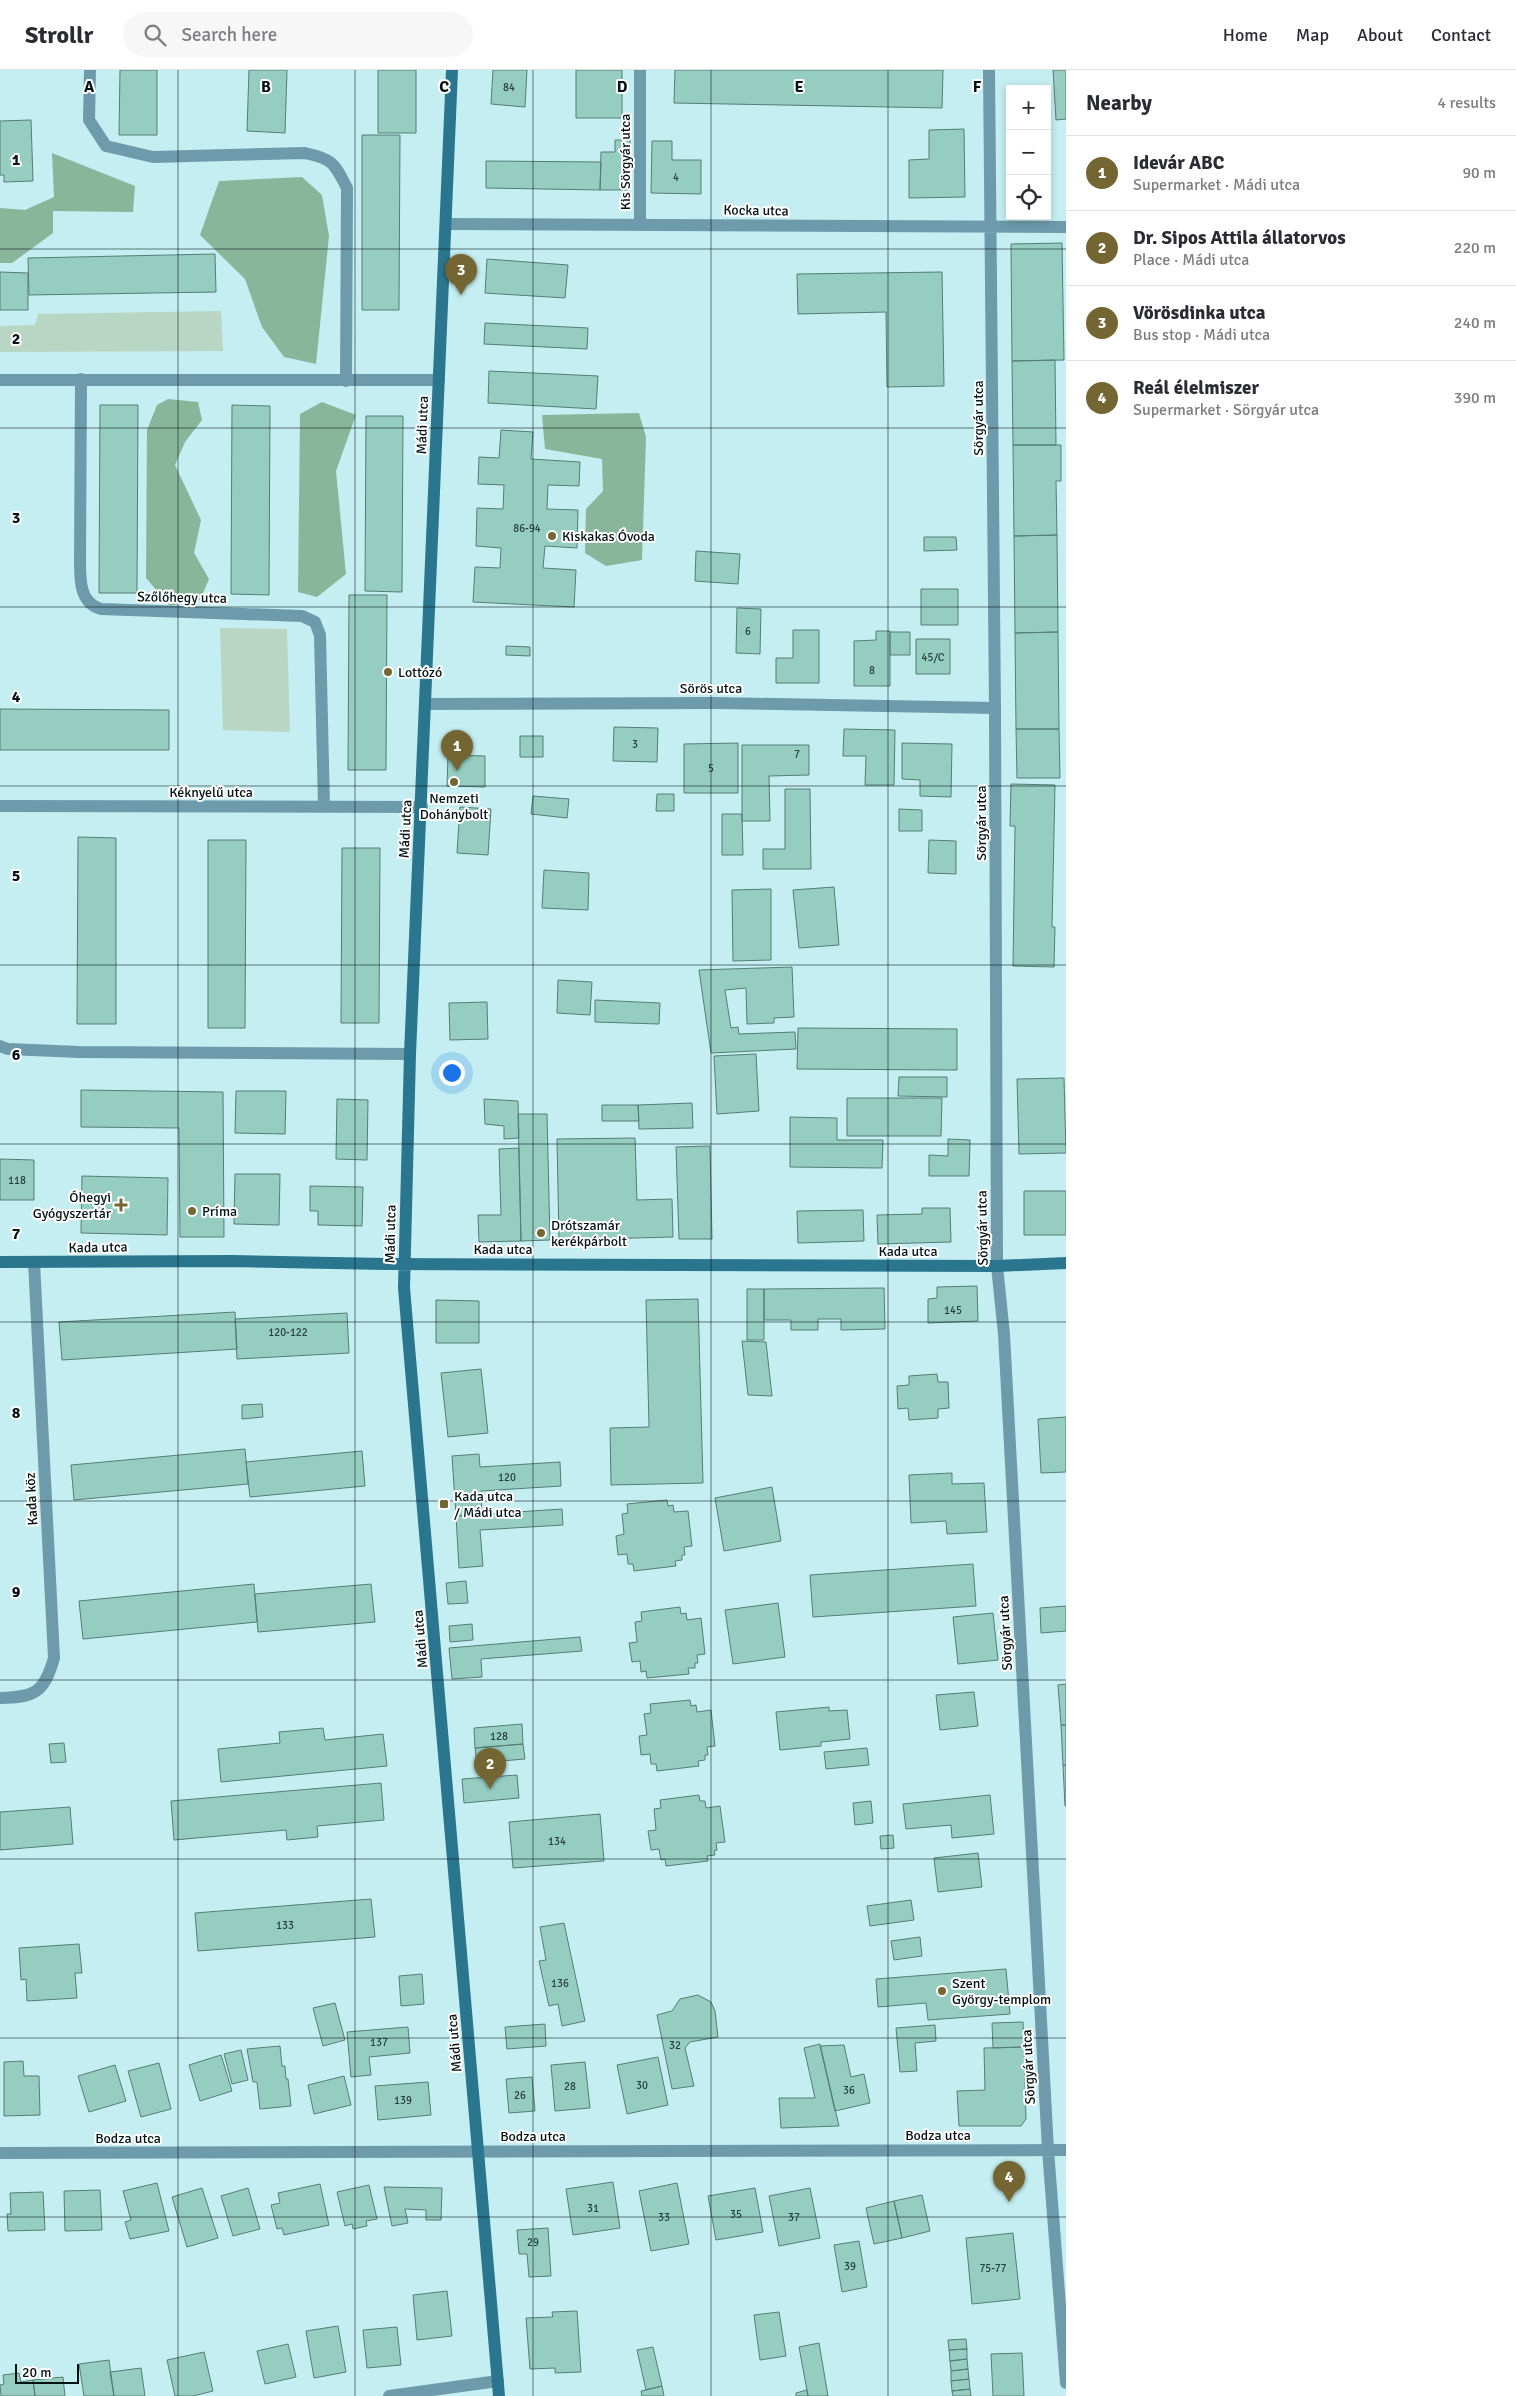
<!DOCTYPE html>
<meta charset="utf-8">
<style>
body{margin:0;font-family:Signika,sans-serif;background:#f7f7f7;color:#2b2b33}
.controls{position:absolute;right:15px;top:15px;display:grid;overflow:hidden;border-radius:0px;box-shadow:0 2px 8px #0003}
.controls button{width:45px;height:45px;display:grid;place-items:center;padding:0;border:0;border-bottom:1px solid #e1e1e2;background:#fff;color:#2b2b33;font:25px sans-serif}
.scale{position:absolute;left:15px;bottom:12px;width:64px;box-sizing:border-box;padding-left:5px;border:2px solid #031213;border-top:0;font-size:14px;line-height:18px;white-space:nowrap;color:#031213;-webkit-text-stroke:4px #fff;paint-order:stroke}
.you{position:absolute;left:451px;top:1002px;width:18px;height:18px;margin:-12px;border:4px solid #fff;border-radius:50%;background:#1a73e8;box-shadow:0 0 0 8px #1a73e833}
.badge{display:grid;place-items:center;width:32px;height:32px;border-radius:50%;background:#746633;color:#fff;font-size:16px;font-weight:700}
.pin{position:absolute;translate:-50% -41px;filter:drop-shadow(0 1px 2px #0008)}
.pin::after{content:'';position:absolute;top:26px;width:18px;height:15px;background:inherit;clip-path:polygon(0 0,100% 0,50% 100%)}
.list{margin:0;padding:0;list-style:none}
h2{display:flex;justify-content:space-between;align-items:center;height:65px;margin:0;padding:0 20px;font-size:21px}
h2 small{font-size:16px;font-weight:400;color:#7c7c81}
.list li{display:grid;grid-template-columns:32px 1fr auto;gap:15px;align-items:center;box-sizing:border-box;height:75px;padding:0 20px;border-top:1px solid #e1e1e2}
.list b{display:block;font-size:19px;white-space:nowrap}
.list p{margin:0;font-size:16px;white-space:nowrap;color:#7c7c81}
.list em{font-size:16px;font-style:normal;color:#7c7c81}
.icon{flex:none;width:28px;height:28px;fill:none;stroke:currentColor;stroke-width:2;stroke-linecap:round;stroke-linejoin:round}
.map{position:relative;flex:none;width:1066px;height:2326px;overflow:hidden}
header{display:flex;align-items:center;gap:30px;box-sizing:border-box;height:70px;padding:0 25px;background:#fff;border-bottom:1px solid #e1e1e2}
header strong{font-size:24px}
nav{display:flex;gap:28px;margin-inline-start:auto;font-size:18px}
.search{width:350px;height:45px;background:#f7f7f7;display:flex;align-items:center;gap:12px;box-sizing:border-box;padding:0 18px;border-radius:28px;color:#7c7c81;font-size:19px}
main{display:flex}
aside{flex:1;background:#fff}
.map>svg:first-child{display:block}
</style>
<header>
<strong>Strollr</strong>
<div class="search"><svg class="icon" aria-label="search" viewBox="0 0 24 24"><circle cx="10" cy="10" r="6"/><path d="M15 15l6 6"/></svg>Search here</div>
<nav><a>Home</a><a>Map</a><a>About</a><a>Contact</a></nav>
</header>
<main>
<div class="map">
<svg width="1066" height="2326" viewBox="0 0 1066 2326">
<rect width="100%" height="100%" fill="#c4eef1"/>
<path fill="#b9d6c4" d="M221,241L223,281L0,282V256L35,255L38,244Z
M220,558L287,559L290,662L223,660Z"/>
<path fill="#89b59b" d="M52,83L135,116L133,142L53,141V163L12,193H0V138L25,140L54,127Z
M302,107L322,125L329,166L316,294L284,287L262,257L245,209L200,165L219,111Z
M168,329L198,332L202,350L185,372L175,395L201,450L194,483L209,509L200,530L170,536L146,508L147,360L157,335Z
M322,332L356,345L336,401L346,504L317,527L298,522L300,344Z
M639,343L646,367L642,490L606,496L585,483L586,439L603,421L602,389L545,379L542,345Z"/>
<path fill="#95cdc1" stroke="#577d75" d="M120,0H157V65H119Z
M249,0H287L285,63L247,61Z
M378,0H416V63H378Z
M493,0H527L525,37L491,34Z
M576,0H622V48H576Z
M675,0H943L942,38L674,33Z
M1053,0H1066V49L1056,50Z
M31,50L33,111L4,112V105H0V51Z
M964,59L965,127L909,128V90L929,89V60Z
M362,65H400L399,240H362Z
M615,70H630L629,120H600L601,82H615Z
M652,71H672V90H701V124L651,123Z
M486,91L601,92L600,120L486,118Z
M1062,173L1064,290L1012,291L1011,174Z
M215,184L216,222L29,225L28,188Z
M487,189L568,195L565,228L485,223Z
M0,202L28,203V240H0Z
M942,202L944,316L887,317L886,242L798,244L797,204Z
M485,253L588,258L587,279L484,274Z
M1055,290L1056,375H1013L1012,291Z
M489,301L598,306L596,339L488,333Z
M100,335H138L137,523H99Z
M232,335L270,336L269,525L231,524Z
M366,346H403L402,522L365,521Z
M501,360L533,362L531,389L580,392L579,416L548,415L547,439L578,440L577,478L545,476L543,498L576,500L574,537L473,532L475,497L500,498L501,478L476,476L477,438L503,439L504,415L478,414L479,387L499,388Z
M1013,375H1061V411H1056L1057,465L1014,466Z
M1057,465L1058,562L1015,563L1014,466Z
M924,467H956L957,480L924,481Z
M696,481L740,484L738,514L695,511Z
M921,519H958V555H921Z
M349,525H387L386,700H348Z
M737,538L761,539L760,584L736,583Z
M793,560H819V613H776V588H793Z
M876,561H890V616H854V571L876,570Z
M890,562H910V585H890Z
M1058,562L1059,659H1016L1015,563Z
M916,569H950V604H916Z
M506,576L530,577V586L506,585Z
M0,639L169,640V680H0Z
M614,657L658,658L657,692L613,691Z
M844,659L895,660L894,715H865L866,686H843Z
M1016,659H1059L1060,708H1017Z
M520,666H543V687H520Z
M738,673V723H684V674Z
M902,673L952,674L951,727L920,726V710L902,709Z
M742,675H809V705L769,706L770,751H742Z
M448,685L485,686V717L447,716Z
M1011,714L1055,715L1052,857H1055L1054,897L1013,896L1015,756H1010Z
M785,719H810L811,799H763V779H785Z
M657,724H674V741H656Z
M533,726L569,729L567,748L531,744Z
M460,737L491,739L488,785L457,783Z
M899,739L922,740V761H899Z
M722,744H742L743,785H722Z
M78,767L116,768V954H77Z
M208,770H246L245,958H208Z
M929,770L956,771V804L928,803Z
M342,778H380L379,953H341Z
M544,800L589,803L588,840L542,838Z
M834,817L839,875L799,878L793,820Z
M771,819V890L733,891L732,820Z
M792,897L794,947L774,948V953L747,954L746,918L725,920L731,958L738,957L739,964L795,962L796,979L711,983L699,900Z
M558,910L592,912L590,945L557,943Z
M595,930L660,933L659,954L595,952Z
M487,932L488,969L450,970L449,933Z
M798,958L957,959V1000L797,999Z
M756,984L759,1041L717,1044L714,986Z
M899,1007H947V1027L898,1026Z
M1064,1008L1066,1083L1019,1084L1017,1009Z
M81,1020L223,1022L224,1167H180L179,1058L81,1057Z
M236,1021H286L285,1064L235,1063Z
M847,1028H942L941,1066H847Z
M337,1029L368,1030L367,1090L336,1089Z
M484,1029L518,1031L519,1068L504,1069V1056L485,1054Z
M692,1033L693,1058L639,1059L638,1035Z
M602,1035H638L639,1051H602Z
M518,1044H547L550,1170L521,1171Z
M790,1047L837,1048V1070H883L882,1098L790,1097Z
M635,1068L637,1130L672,1129L673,1167L559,1170L557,1069Z
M948,1069L970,1070L969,1106H929V1085L948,1086Z
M710,1076L712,1169H679L676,1077Z
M519,1078L521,1171L479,1172L478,1145H501L499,1079Z
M0,1089L34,1090V1130H0Z
M235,1104H280L279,1155L234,1154Z
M82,1106L168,1108L167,1165L81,1163Z
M310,1116L363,1117L362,1156L318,1155V1141H310Z
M1024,1121H1066V1165H1024Z
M922,1138H950L951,1172L878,1174L877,1145L922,1144Z
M863,1140L864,1171L798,1173L797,1141Z
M977,1216L978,1251L928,1253V1229L937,1228V1217Z
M884,1218L885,1259L841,1260V1249H818V1260H791V1250H764V1219Z
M747,1219H764V1270H747Z
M698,1229L703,1413L611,1415L610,1358L649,1357L646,1230Z
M436,1230L479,1231V1273H436Z
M235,1242L237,1279L62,1290L59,1252Z
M347,1243L349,1283L237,1289L235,1249Z
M742,1271L766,1272L772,1326L748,1325Z
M481,1299L488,1363L448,1367L441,1303Z
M937,1304L938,1312H948L949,1338L938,1339V1348L909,1350L908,1338L898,1339L897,1316L909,1315V1306Z
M262,1334L263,1347L242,1349V1335Z
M1066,1347V1402L1041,1403L1038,1349Z
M245,1379L248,1414L74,1430L71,1395Z
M362,1381L365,1416L250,1427L246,1392Z
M479,1384L480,1397L560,1392L561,1416L481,1421L482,1444L456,1446L452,1386Z
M952,1403V1414L984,1413L987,1462L947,1464L946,1451L911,1453L909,1405Z
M772,1417L781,1471L724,1481L715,1428Z
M667,1430L668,1436L673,1435L674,1442L688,1441L692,1476L684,1477L685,1485H682V1490L675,1491L676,1496L634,1501L633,1494H628L627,1484L618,1485L616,1466L624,1464L622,1444L628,1443L627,1434Z
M562,1439L563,1455L480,1460L483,1496L459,1498L456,1446Z
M973,1494L976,1536L813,1547L810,1505Z
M466,1511L468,1533L448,1534L446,1513Z
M254,1514L257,1552L83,1569L79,1531Z
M371,1514L375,1552L258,1562L255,1524Z
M778,1533L785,1587L733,1594L725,1540Z
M1066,1536V1561L1041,1563L1040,1538Z
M680,1537L681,1544L686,1543L687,1550L701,1548L705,1584L697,1585L698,1593H695V1598H688L689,1604L647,1608L646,1601L641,1602L640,1591L632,1592L629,1573L637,1572L635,1552L642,1551L641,1542Z
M993,1543L998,1590L958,1594L953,1547Z
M472,1554L473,1570L450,1572L449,1556Z
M580,1567L582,1581L481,1589L482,1607L452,1609L449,1578Z
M1066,1614V1655H1061L1058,1615Z
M974,1622L978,1656L940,1660L936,1625Z
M690,1630L691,1636L696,1635L697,1642L711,1640L715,1676L707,1677L708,1685H705V1690L698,1691L699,1696L657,1701L656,1694H651L650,1684L641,1685L639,1666L647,1665L644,1644L651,1643L650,1634Z
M829,1637V1641L847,1640L850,1669L821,1672V1676L780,1680L776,1642Z
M522,1654L523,1674L475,1678L474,1658Z
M1061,1655H1066V1695H1063Z
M323,1658L325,1670L383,1664L387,1696L221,1712L218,1679L280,1673L279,1662Z
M64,1673L66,1692L51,1693L49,1674Z
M523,1674L525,1689L477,1693L475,1678Z
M867,1678L869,1695L826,1699L824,1682Z
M1063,1695H1066V1736H1065Z
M517,1705L519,1728L464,1733L462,1709Z
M381,1713L384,1750L317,1756L318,1767L287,1770L286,1760L174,1770L171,1731Z
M699,1725L700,1731H705L706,1738L720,1736L725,1772L716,1773L717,1780L714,1781L715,1785L707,1786L708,1791L666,1796L665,1789L661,1790L659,1779L651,1780L648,1761L656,1760L654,1739L661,1738L660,1730Z
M990,1725L994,1764L952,1768L951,1755L906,1759L903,1734Z
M871,1731L873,1753L855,1755L853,1733Z
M70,1737L73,1774L0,1780V1742Z
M600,1744L604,1791L513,1798L509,1752Z
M893,1765L894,1778L881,1779L880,1766Z
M978,1783L982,1817L938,1822L934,1788Z
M371,1829L375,1867L198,1881L195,1843Z
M911,1830L914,1850L870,1856L867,1836Z
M564,1853L585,1951L562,1956L558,1934L549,1936L539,1891L546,1890L540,1857Z
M920,1867L922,1886L894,1890L891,1871Z
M79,1874L82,1903H75L77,1928L27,1931L26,1909L21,1910L19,1878Z
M1006,1899L1010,1944L928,1950L926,1933L878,1937L876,1909Z
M422,1904L424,1934L401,1936L399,1906Z
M698,1925L711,1932L715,1941L718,1967L690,1972L685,1978L694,2016L672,2019L657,1945L672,1941L680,1929Z
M335,1933L345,1970L323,1976L313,1938Z
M1023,1952L1024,1977L993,1978L992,1953Z
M545,1954L546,1976L507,1979L505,1957Z
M935,1955L936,1971L915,1973L917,2001L900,2002L896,1958Z
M408,1957L410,1983L369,1987L371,2005L351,2007L347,1962Z
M820,1974L839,2056L781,2058L779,2028H815L804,1978Z
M844,1975L851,2007L864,2004L870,2033L835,2041L820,1976Z
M280,1976L282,1996H285L286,2009H288L291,2036L260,2039L257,2012H253L247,1979Z
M1024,1977L1026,2049L1021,2056H959L957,2021L985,2020L984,1978Z
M241,1980L248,2010L232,2014L224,1984Z
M221,1985L232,2021L200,2031L189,1995Z
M658,1987L668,2035L627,2044L617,1995Z
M23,1991L24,2006H39L40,2045L4,2046V1992Z
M585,1992L590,2038L555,2041L551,1995Z
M159,1993L171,2039L141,2047L128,2001Z
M115,1995L126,2031L89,2042L78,2006Z
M344,2006L351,2035L314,2044L308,2015Z
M532,2007L535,2041L509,2043L506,2009Z
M428,2012L431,2045L378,2050L375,2016Z
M613,2112L620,2158L573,2165L566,2119Z
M157,2113L169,2161L130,2169L125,2152L131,2150L123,2121Z
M677,2113L689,2174L651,2181L639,2121Z
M320,2114L329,2155L284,2165L282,2158L277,2159L271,2135L280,2133L278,2123Z
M369,2115L377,2149L366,2151L367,2156L353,2159L352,2154L345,2156L337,2122Z
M384,2117L442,2118L441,2150H426V2140L405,2139L408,2153L392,2156Z
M202,2118L218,2168L187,2177L172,2127Z
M248,2118L260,2159L233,2166L221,2126Z
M755,2118L763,2162L716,2170L708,2126Z
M810,2118L820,2168L779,2176L769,2126Z
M100,2120L102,2160L65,2161L64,2121Z
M43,2122L45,2160L8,2161L7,2144H11L10,2123Z
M922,2125L930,2161L902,2168L894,2131Z
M894,2131L902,2168L874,2174L866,2138Z
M548,2158L551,2206L529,2207L527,2184H519L517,2160Z
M1013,2163L1020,2229L972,2234L966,2168Z
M859,2171L867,2217L842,2222L834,2175Z
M447,2221L452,2266L417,2270L413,2225Z
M577,2241L581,2302L555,2303V2298L530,2299L526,2248L553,2247L552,2242Z
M779,2242L786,2286L760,2290L754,2245Z
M338,2256L346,2302L314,2308L306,2261Z
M397,2257L401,2295L367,2298L363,2260Z
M966,2269L967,2279L949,2280L948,2270Z
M819,2273L828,2326H808L799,2277Z
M288,2274L296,2307L265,2314L257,2281Z
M653,2277L662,2316L646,2320L637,2280Z
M967,2279V2289L950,2291L949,2280Z
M204,2282L213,2321L193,2326H175L167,2290Z
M1022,2283L1024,2326H993L991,2284Z
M967,2289L968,2299L951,2301L950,2291Z
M109,2290L114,2326H84L79,2294Z
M141,2298L145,2326H114L110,2302Z
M968,2299L969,2309L951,2311V2301Z
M19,2303L21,2312L33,2310L35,2326H1L0,2315L4,2314L3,2305Z
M63,2307L65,2326H35L33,2310Z
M969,2309L970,2319L952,2321L951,2311Z
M662,2316L664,2326H642L641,2321Z
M970,2319L971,2326H953L952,2321Z
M807,2320L808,2326H796V2323Z"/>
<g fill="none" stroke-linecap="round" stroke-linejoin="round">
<path stroke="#6e9bab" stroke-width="12" d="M90,0L89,50L106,76L153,87L305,83C333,89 334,93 347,118L346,311
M640,0V154
M989,0L995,638L997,1196L1004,1264L1048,2080L1066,2313
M446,154L1066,157
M81,309L80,493C80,511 80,533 101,539L302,546L315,552L320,565L324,737
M0,310H439
M426,634L715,633L995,638
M0,736L422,737
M0,976L8,979L79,982L410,984
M0,1628C35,1627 44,1623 54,1588L34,1192
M0,2083L1066,2080
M389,2326L498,2311"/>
<path stroke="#2b768f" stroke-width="12" d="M452,0L410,984L404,1218L499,2326
M0,1192L233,1191L385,1194L997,1196L1066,1193"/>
</g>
<path fill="none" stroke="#031213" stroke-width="1" stroke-opacity="0.55" d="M178,0V2326M355,0V2326M533,0V2326M711,0V2326M888,0V2326M0,179H1066M0,358H1066M0,537H1066M0,716H1066M0,895H1066M0,1074H1066M0,1252H1066M0,1431H1066M0,1610H1066M0,1789H1066M0,1968H1066M0,2147H1066"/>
<g fill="#746633" stroke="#fff" stroke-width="2">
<circle cx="552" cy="466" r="5"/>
<circle cx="388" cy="602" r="5"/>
<circle cx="454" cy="712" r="5"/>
<path d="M118.5 1127.5h5v5h5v5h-5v5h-5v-5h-5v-5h5z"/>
<circle cx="192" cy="1141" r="5"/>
<circle cx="541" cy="1163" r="5"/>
<rect x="439" y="1429" width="10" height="10" rx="2.5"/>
<circle cx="942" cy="1921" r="5"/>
</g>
<g text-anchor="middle" stroke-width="4" stroke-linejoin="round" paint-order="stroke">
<g font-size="11" fill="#28413e">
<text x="509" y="21">84</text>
<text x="676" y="111">4</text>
<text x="527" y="462">86-94</text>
<text x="748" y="565">6</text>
<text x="933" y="591">45/C</text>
<text x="872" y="604">8</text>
<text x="635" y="678">3</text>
<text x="797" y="688">7</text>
<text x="711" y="702">5</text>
<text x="17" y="1114">118</text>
<text x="953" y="1244">145</text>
<text x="288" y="1266">120-122</text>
<text x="507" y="1411">120</text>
<text x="499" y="1670">128</text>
<text x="557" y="1775">134</text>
<text x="285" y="1859">133</text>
<text x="560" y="1917">136</text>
<text x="379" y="1976">137</text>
<text x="675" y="1979">32</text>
<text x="642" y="2019">30</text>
<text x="570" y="2020">28</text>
<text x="849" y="2024">36</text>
<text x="520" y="2029">26</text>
<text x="403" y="2034">139</text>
<text x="593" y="2142">31</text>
<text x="736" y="2148">35</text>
<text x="664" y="2151">33</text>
<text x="794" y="2151">37</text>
<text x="533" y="2176">29</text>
<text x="850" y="2200">39</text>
<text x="993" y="2202">75-77</text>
</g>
<g font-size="14" fill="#031213" stroke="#fff">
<text transform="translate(625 92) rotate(-90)" y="5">Kis Sörgyár utca</text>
<text transform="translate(756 140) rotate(1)" y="5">Kocka utca</text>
<text transform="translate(978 348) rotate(-90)" y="5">Sörgyár utca</text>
<text transform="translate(422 355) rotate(-88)" y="5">Mádi utca</text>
<text transform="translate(182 527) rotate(1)" y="5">Szőlőhegy utca</text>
<text x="711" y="623">Sörös utca</text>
<text x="211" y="727">Kéknyelű utca</text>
<text transform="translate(981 753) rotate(-90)" y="5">Sörgyár utca</text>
<text transform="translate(405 759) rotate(-87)" y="5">Mádi utca</text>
<text transform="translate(982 1158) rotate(-91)" y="5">Sörgyár utca</text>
<text transform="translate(390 1164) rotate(-89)" y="5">Mádi utca</text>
<text transform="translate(98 1177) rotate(-1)" y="5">Kada utca</text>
<text x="503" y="1184">Kada utca</text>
<text x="908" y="1186">Kada utca</text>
<text transform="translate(31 1429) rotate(-93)" y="5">Kada köz</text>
<text transform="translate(1005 1563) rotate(-93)" y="5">Sörgyár utca</text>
<text transform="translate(420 1569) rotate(-95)" y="5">Mádi utca</text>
<text transform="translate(454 1973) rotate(-95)" y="5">Mádi utca</text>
<text transform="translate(1028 1997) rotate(-93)" y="5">Sörgyár utca</text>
<text x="938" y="2070">Bodza utca</text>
<text x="533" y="2071">Bodza utca</text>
<text x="128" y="2073">Bodza utca</text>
</g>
<g font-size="14" fill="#031213" stroke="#fff" text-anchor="start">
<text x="562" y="471">Kiskakas Óvoda</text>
<text x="398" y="607">Lottózó</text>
<text x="454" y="733" text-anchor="middle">Nemzeti<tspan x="454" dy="16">Dohánybolt</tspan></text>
<text x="111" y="1132" text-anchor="end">Óhegyi<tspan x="111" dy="16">Gyógyszertár</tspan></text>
<text x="202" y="1146">Príma</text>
<text x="551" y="1160">Drótszamár<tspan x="551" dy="16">kerékpárbolt</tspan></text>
<text x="454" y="1431">Kada utca<tspan x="454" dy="16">/ Mádi utca</tspan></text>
<text x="952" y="1918">Szent<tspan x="952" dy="16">György-templom</tspan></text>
</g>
</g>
<g font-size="16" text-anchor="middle" font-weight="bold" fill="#031213" stroke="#fff" stroke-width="4" stroke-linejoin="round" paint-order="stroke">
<text x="89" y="22">A</text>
<text x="266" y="22">B</text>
<text x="444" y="22">C</text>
<text x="622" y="22">D</text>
<text x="799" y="22">E</text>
<text x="977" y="22">F</text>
<text x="16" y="95">1</text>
<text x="16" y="274">2</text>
<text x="16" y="453">3</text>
<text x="16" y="632">4</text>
<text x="16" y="811">5</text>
<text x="16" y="990">6</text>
<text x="16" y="1169">7</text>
<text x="16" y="1348">8</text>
<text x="16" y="1527">9</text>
</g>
</svg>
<div class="controls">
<button>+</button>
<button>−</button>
<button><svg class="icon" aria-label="locate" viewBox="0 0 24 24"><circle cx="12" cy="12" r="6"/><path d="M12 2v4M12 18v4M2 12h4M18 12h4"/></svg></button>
</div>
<div class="scale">20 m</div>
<div class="you"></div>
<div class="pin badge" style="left:457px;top:701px">1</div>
<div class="pin badge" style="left:490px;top:1719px">2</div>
<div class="pin badge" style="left:461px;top:225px">3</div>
<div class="pin badge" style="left:1009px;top:2132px">4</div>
</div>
<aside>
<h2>Nearby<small>4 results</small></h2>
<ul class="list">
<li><span class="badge">1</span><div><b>Idevár ABC</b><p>Supermarket · Mádi utca</p></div><em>90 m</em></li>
<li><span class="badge">2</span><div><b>Dr. Sipos Attila állatorvos</b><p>Place · Mádi utca</p></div><em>220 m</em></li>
<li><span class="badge">3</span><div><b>Vörösdinka utca</b><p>Bus stop · Mádi utca</p></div><em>240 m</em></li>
<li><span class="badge">4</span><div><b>Reál élelmiszer</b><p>Supermarket · Sörgyár utca</p></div><em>390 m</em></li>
</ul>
</aside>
</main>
